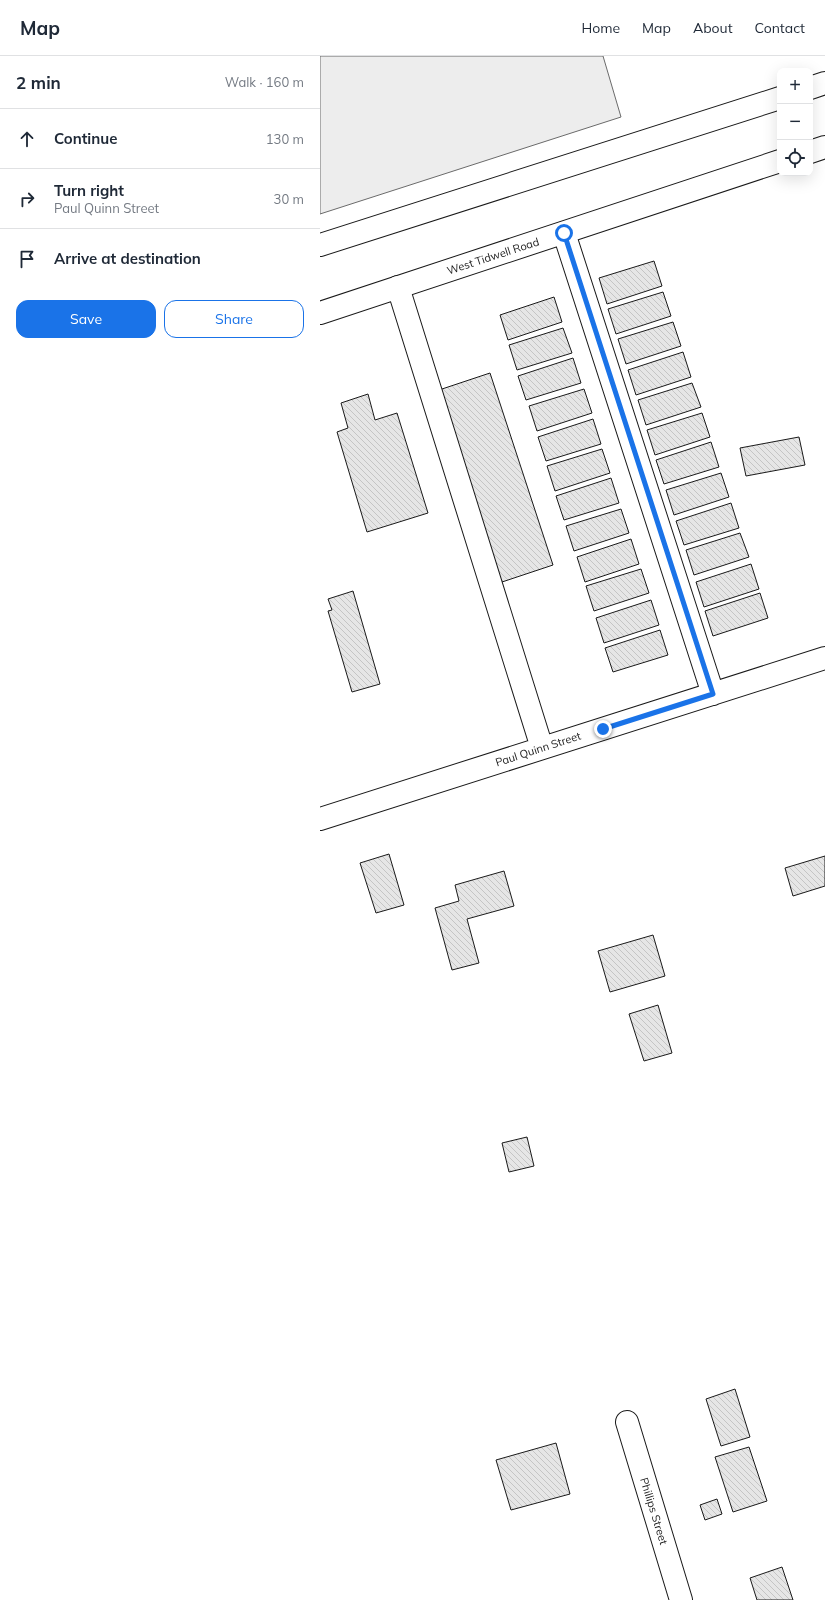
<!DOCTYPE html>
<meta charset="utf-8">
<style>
body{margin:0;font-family:Mulish,sans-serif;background:#f6f6f7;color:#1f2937}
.controls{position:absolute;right:12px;top:12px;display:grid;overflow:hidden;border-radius:8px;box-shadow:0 4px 16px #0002}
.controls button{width:36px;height:36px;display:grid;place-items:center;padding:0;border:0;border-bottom:1px solid #e0e1e3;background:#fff;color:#1f2937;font:20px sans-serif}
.stop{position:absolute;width:12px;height:12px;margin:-9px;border:3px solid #1a73e8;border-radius:50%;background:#fff}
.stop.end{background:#1a73e8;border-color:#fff;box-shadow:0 1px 4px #0008}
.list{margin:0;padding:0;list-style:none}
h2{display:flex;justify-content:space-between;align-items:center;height:52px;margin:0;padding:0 16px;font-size:17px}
h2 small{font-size:13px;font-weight:400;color:#747a83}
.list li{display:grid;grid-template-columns:26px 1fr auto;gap:12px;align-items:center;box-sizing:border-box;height:60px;padding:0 16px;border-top:1px solid #e0e1e3}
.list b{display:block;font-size:15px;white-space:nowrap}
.list p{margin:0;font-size:13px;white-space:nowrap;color:#747a83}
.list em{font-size:13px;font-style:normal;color:#747a83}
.actions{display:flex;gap:8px;padding:12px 16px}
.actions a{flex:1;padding:9px 0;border:1px solid #1a73e8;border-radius:12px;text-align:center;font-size:14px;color:#1a73e8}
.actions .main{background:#1a73e8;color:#fff}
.icon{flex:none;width:22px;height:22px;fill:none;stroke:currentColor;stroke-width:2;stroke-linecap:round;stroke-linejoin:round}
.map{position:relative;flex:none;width:505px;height:1544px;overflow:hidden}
header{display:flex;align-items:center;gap:24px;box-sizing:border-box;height:56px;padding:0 20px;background:#fff;border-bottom:1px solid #e0e1e3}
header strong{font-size:19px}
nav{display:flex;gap:22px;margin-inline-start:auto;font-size:14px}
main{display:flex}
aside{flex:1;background:#fff}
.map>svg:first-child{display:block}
</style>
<header>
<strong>Map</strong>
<nav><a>Home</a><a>Map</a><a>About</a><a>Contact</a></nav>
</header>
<main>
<aside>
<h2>2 min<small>Walk · 160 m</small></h2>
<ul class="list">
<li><svg class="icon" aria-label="ahead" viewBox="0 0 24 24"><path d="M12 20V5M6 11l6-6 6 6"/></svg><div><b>Continue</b></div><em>130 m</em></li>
<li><svg class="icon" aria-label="right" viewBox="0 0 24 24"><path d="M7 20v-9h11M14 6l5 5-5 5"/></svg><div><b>Turn right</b><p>Paul Quinn Street</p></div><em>30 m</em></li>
<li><svg class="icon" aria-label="arrive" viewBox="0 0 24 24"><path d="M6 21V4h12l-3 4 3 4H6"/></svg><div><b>Arrive at destination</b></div></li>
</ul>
<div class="actions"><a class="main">Save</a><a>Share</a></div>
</aside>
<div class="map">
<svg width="505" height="1544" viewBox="0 0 505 1544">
<defs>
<pattern id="building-back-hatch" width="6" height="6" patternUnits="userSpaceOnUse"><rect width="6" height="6" fill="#e6e6e6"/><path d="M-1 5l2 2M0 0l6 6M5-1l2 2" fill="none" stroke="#c5c5c5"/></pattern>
</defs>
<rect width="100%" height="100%" fill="#fff"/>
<path fill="#ededed" stroke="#6a6a6a" d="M0,0H283L301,61L0,158Z"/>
<path fill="url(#building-back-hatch)" stroke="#1a1a1a" d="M334,205L342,230L287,248L279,222Z
M343,236L351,260L296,278L288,253Z
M234,241L242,266L188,284L180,259Z
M353,266L361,290L306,308L298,283Z
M243,272L252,297L197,314L189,289Z
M363,296L371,321L316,339L308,314Z
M253,302L261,327L206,344L198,320Z
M170,317L233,509L176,528L113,336Z
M372,327L381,351L326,369L318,344Z
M264,333L272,357L217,375L209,350Z
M48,338L55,364L77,357L108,457L47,476L17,376L28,372L21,347Z
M382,357L390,381L335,399L327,374Z
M273,363L281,388L226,405L218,381Z
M479,381L485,409L426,420L420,392Z
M391,386L399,411L344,428L336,404Z
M282,393L290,417L235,435L227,410Z
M401,417L409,441L354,459L346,434Z
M291,422L299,447L244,464L236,440Z
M411,447L419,472L364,489L356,465Z
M301,453L309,477L254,495L246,470Z
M420,477L429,501L374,519L366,494Z
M311,483L319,508L265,526L257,501Z
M431,508L439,533L384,551L376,526Z
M321,513L329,537L274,555L266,530Z
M33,535L60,628L32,636L8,555L12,554L8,543Z
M440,537L448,562L393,580L385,555Z
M331,544L339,569L284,587L276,562Z
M340,574L348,599L293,616L285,592Z
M69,798L84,849L56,857L40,807Z
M505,800V830L473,840L465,812Z
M184,815L194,850L147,863L159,907L132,914L115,852L139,845L135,829Z
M333,879L345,920L290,936L278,895Z
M338,949L352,997L324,1005L309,958Z
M207,1081L214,1110L189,1116L182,1087Z
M415,1333L430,1381L401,1390L386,1343Z
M236,1387L250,1438L191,1454L176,1404Z
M429,1391L447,1445L413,1456L395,1401Z
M397,1443L402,1458L385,1464L380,1449Z
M462,1511L473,1544H437L430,1522Z"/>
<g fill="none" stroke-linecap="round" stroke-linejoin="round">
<defs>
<path id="minor" d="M244,177L393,638
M78,231L222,692
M0,763L505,602
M307,1366L361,1544"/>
<path id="major" d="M490,32L505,27
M490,96L505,91
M0,189L460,42
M0,257L460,105"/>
</defs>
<use href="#minor" stroke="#1a1a1a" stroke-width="24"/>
<use href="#major" stroke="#1a1a1a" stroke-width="24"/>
<use href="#minor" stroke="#fff" stroke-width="22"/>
<use href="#major" stroke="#fff" stroke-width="22"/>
</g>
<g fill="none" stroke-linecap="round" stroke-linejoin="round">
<path stroke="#1a73e8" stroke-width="5" d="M244,177L393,638L283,673"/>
</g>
<g text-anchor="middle" stroke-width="3" stroke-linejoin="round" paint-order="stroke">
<g font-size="11" fill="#1a1a1a" stroke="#fff">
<text transform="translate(173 200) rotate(-18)" y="4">West Tidwell Road</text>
<text transform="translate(218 693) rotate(-18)" y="4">Paul Quinn Street</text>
<text transform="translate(334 1455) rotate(73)" y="4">Phillips Street</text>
</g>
</g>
</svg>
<div class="controls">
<button>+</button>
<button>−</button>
<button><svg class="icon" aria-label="locate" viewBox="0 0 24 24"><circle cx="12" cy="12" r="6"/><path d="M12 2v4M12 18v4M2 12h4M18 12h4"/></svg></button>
</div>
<div class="stop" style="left:244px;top:177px"></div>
<div class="stop end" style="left:283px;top:673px"></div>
</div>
</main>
